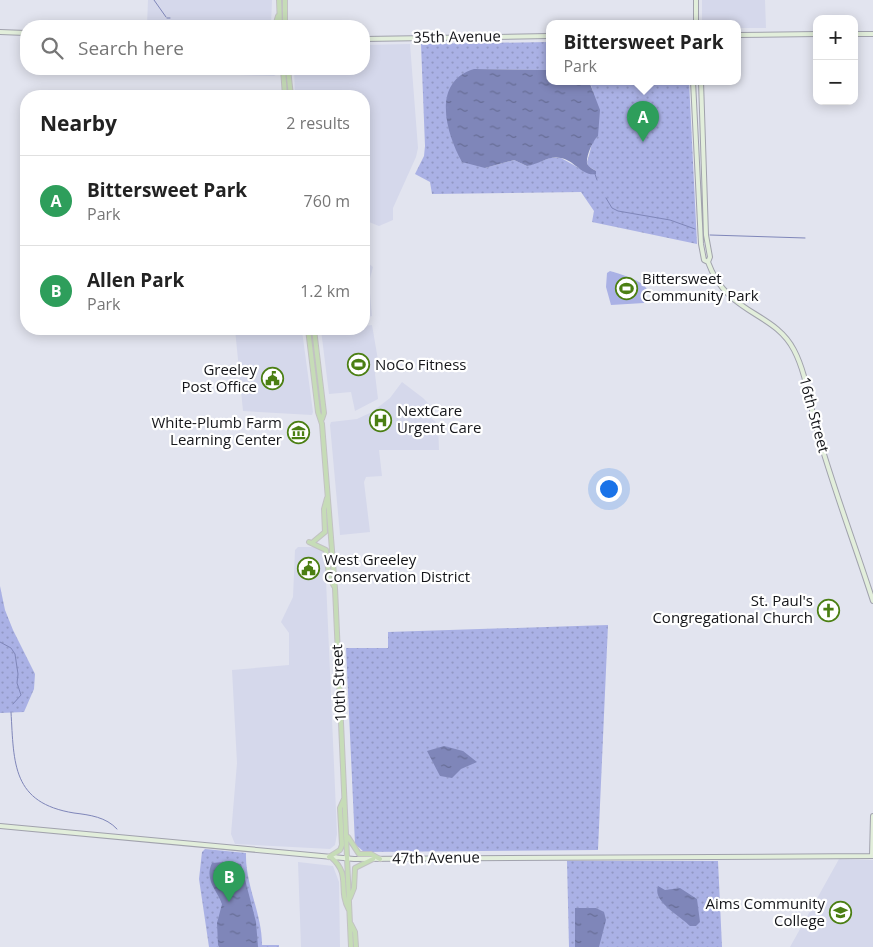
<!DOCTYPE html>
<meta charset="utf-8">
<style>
body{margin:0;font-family:"Open Sans",sans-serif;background:#f6f6f6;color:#222}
.controls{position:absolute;right:15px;top:15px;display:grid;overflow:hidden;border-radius:10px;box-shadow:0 2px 12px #0003}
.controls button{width:45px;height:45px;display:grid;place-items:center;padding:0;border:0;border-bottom:1px solid #e0e0e0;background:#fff;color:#222;font:25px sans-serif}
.you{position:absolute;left:608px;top:488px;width:18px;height:18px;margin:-12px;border:4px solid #fff;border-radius:50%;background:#1a73e8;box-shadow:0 0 0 8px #1a73e833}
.badge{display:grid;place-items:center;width:32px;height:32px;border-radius:50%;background:#ea580c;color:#fff;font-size:16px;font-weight:700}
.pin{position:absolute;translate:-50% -41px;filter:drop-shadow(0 1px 2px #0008)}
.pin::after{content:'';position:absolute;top:26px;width:18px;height:15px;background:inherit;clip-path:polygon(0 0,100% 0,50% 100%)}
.popup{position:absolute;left:546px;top:20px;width:195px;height:65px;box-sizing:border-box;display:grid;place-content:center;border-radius:10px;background:#fff;filter:drop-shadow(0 1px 4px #0005);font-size:16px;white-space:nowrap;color:#767676}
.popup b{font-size:19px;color:#222}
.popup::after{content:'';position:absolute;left:50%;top:100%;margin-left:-10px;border:10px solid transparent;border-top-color:#fff}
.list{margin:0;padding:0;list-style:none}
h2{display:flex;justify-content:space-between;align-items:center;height:65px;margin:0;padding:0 20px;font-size:21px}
h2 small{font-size:16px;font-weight:400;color:#767676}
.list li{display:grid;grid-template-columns:32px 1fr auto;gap:15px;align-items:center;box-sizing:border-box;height:90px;padding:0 20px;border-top:1px solid #e0e0e0}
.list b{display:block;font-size:19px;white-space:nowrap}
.list p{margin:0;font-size:16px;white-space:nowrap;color:#767676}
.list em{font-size:16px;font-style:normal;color:#767676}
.icon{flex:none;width:28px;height:28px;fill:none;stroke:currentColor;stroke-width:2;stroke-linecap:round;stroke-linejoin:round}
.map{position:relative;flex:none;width:873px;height:947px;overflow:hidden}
.search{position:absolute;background:#fff;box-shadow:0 2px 12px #0003;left:20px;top:20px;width:350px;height:55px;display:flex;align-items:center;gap:12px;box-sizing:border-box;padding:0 18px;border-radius:20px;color:#767676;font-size:19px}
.panel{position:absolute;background:#fff;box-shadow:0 2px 12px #0003;left:20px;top:90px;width:350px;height:245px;border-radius:20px}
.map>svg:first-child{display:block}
</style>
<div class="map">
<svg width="873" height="947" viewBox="0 0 873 947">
<defs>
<pattern id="green-dots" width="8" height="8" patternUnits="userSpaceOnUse" patternTransform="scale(1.25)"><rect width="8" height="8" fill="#aab1e5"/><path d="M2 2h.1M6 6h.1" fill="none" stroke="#9198c4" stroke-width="1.8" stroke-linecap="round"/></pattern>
<pattern id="water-ripples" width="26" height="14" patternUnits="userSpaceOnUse" patternTransform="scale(1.25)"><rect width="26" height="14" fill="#7f86b9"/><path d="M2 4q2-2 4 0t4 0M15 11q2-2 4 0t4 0" fill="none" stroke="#676d96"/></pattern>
</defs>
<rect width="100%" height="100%" fill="#e2e4ef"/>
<path fill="#d5d8eb" d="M148,0H272L271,26H147Z
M702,0H765L766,28H737V23H702Z
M410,44L418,148L416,157L393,208V220L379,226L364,220V96H295L294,69H364V45Z
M239,69H278L279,73L274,76L240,75Z
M364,260L373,267L369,282L372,316L364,318Z
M372,325L378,360L375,374L378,399L355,411L351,392L329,394L321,330L364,329V326Z
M235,329L302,331L313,412L312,415L243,411Z
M402,382L423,398L433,408L431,418L438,424L439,450H379L382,476L366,477L364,482L370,532L340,535L330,425L331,422L357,419L372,412L390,398Z
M298,547H317L322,550L325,557L337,834L335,845L330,849L235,844L231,834L237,763L232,670L289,665V633L281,622L293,597L295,550Z
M839,859L873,860V947H790Z
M298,862L333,866L339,882L340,947H301Z"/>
<path fill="url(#green-dots)" d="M549,42V70L474,69L485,168L514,160L527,166L550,158H561L579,168L596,171L588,166L587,162C594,141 600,101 589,81H689L697,244L592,222L594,211L581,192L432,194L430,182L415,174L424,156L425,146L421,44Z
M0,586L5,610L13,630L35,674L34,689L24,712L0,713Z
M608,625L598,850L364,852L355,844L346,648H388V632Z
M205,849L246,853C245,885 262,913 262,945H279V947H209L199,879L202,852Z
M567,861H718L722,947H569Z"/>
<path fill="#aab1e5" d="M610,271C617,273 645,281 647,290C647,293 645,299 644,303L611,305L606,287L607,273Z"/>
<path fill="url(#water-ripples)" d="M474,69L549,70V81H589L600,110L598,136C593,140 586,156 587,163C588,167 593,169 596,171V174C583,177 574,160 561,158C549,155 539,164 527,166L514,160L485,168L462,162C446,133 431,82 474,69Z
M444,746L463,751L477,762L461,769L452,778L440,776L427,751Z
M224,862L241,864L256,922L258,947H219L218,945L217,923L222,904C217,890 204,880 212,863Z
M658,886L665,890L680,888L697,899L700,922L696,926H690C681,916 652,902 658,886Z
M575,908H596L604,912L606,920L599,947H575Z"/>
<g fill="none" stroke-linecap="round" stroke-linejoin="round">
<path stroke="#7f86b9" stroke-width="1" d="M154,0L166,17
M167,18H170
M595,174L597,180
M606,198L612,208L618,211L670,220L695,229
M710,235L805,238
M0,642L11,648L15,654L18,674L17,683L21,695L13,704
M11,712C14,764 12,803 74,813C90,815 106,817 117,829"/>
<defs>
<path id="secondary" d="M696,23V0
M0,32L26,33
M854,34H873
M737,35L817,34
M364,39L549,36
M693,81L701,244L704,260L708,262C727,315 774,311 794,350C807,375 810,407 818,434C834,490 855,545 873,601
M701,81L706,235L710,257L708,262
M0,826L354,859L873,856
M872,856L873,816"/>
<path id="primary" d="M279,0L280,26
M285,0V26
M275,26L278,16
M283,69L285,96
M288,69L291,96
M308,329L318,412L322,424L335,588L351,947
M314,329L324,413L322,419
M309,542L326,550L329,577L334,586
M313,542L325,532L324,509L327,498
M348,837L359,854H371L380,859
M329,857L340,850L342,845L340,808L344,799
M331,857C352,876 337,888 349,910
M350,898L354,888L355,868L373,859
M351,924L355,932L356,947"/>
</defs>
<use href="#secondary" stroke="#a1a2ad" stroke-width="6"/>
<use href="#primary" stroke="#c2c2c3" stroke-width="6"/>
<use href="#secondary" stroke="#e2eedb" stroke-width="4"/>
<use href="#primary" stroke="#c6dcb7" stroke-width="4"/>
</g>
<defs>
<symbol id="stadium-ring" viewBox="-11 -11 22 22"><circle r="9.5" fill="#fff" stroke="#4b7f13" stroke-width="1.5"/><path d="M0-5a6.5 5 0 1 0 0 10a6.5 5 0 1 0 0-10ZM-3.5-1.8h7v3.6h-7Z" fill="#4b7f13"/></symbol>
<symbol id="civic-ring" viewBox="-11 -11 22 22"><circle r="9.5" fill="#fff" stroke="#4b7f13" stroke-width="1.5"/><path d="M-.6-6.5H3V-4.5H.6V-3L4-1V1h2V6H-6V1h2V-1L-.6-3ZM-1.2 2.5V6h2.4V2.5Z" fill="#4b7f13"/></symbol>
<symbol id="hospital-ring" viewBox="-11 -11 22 22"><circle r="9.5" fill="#fff" stroke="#4b7f13" stroke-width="1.5"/><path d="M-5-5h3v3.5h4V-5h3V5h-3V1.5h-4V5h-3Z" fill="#4b7f13"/></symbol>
<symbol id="museum-ring" viewBox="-11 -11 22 22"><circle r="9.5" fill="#fff" stroke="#4b7f13" stroke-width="1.5"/><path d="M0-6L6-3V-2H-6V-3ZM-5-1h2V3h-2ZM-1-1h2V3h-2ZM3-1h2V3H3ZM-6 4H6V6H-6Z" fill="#4b7f13"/></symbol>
<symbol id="church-ring" viewBox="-11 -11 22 22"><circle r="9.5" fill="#fff" stroke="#4b7f13" stroke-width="1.5"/><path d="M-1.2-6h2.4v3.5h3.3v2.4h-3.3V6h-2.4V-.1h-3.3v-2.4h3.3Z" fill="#4b7f13"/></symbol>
<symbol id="university-ring" viewBox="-11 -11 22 22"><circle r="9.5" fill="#fff" stroke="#4b7f13" stroke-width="1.5"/><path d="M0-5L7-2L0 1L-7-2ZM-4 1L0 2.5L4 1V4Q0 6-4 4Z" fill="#4b7f13"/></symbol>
</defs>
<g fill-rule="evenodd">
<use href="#stadium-ring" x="614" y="276" width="25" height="25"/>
<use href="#stadium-ring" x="346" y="352" width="25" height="25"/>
<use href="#civic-ring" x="260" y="366" width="25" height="25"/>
<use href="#hospital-ring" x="368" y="408" width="25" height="25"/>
<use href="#museum-ring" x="286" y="420" width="25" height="25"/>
<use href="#civic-ring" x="296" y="556" width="25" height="25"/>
<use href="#church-ring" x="816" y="598" width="25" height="25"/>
<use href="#university-ring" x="828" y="900" width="25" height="25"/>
</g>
<g text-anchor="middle" stroke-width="4.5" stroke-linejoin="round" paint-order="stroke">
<g font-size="15" fill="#15161a" stroke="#fff">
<text transform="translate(457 37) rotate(-1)" y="5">35th Avenue</text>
<text transform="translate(814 415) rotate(75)" y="5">16th Street</text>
<text transform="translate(339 683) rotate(-93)" y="5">10th Street</text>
<text transform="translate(436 858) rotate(-1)" y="5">47th Avenue</text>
</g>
<g font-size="15" fill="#15161a" stroke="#fff" text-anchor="start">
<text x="642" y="284">Bittersweet<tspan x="642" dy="17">Community Park</tspan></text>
<text x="375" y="370">NoCo Fitness</text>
<text x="257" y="375" text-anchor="end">Greeley<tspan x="257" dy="17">Post Office</tspan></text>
<text x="397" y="416">NextCare<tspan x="397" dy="17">Urgent Care</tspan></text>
<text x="282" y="428" text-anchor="end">White-Plumb Farm<tspan x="282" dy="17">Learning Center</tspan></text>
<text x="324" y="565">West Greeley<tspan x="324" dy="17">Conservation District</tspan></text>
<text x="813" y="606" text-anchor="end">St. Paul's<tspan x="813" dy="17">Congregational Church</tspan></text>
<text x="825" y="909" text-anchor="end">Aims Community<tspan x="825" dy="17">College</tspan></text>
</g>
</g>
</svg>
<div class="controls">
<button>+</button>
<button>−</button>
</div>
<div class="you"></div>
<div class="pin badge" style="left:643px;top:142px;background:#2e9e5b">A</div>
<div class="popup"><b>Bittersweet Park</b>Park</div>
<div class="pin badge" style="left:229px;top:902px;background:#2e9e5b">B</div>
<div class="search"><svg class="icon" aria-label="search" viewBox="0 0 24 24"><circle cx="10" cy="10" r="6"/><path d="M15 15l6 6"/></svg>Search here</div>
<section class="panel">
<h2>Nearby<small>2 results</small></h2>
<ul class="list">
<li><span class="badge" style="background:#2e9e5b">A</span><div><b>Bittersweet Park</b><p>Park</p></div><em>760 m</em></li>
<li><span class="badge" style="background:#2e9e5b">B</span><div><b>Allen Park</b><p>Park</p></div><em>1.2 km</em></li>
</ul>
</section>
</div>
